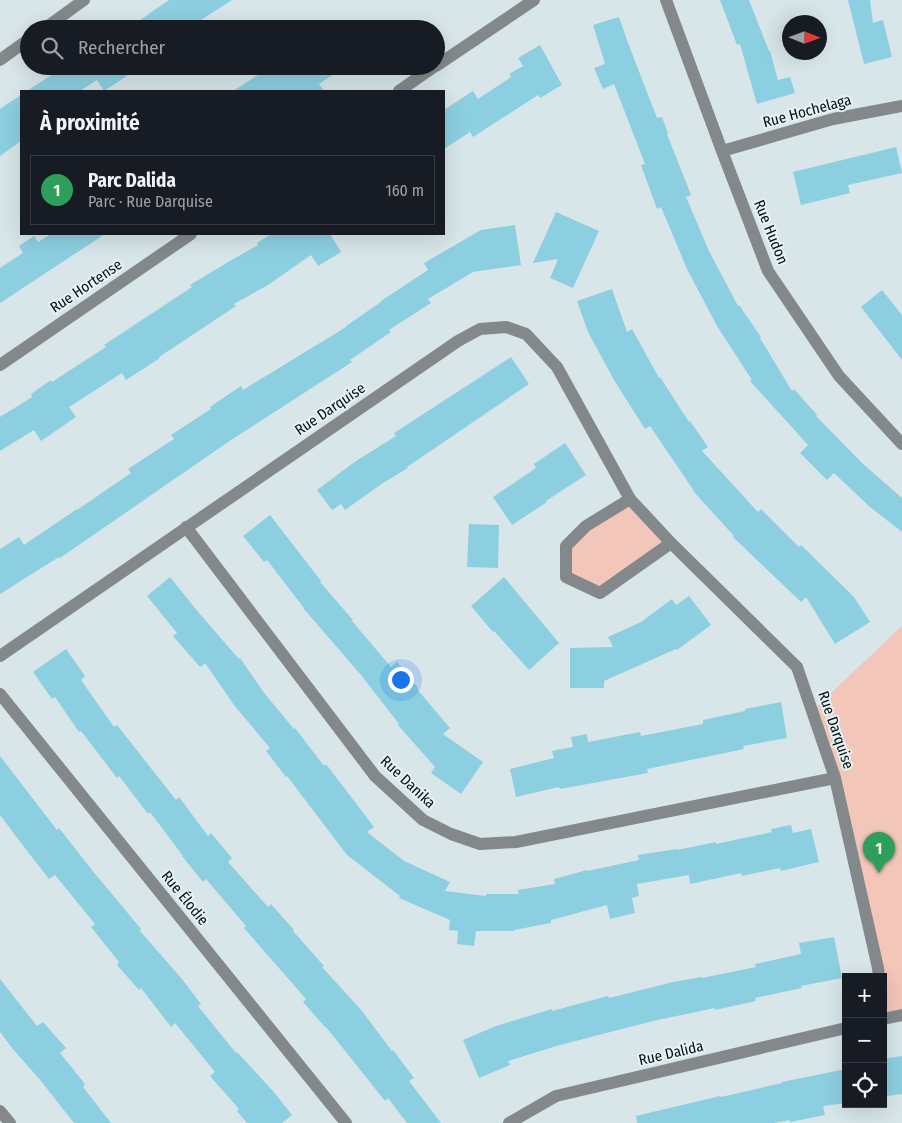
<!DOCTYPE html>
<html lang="fr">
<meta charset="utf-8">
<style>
body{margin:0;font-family:"Fira Sans Condensed",sans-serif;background:#20242c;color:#f1f3f6}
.controls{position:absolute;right:15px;bottom:15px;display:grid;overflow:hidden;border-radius:0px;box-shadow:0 5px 20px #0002}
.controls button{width:45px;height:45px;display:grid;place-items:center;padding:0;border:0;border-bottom:1px solid #363941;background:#171b24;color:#f1f3f6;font:25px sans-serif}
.compass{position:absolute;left:782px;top:15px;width:45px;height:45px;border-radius:50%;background:#171b24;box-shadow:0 5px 20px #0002;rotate:91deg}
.you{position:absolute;left:400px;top:679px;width:18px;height:18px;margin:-12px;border:4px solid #fff;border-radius:50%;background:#1a73e8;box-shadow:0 0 0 8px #1a73e833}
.badge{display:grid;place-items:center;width:32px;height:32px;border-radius:50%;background:#c99c8a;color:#fff;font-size:16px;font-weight:700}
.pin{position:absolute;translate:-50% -41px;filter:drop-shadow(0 1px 2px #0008)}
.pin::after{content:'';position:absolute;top:26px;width:18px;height:15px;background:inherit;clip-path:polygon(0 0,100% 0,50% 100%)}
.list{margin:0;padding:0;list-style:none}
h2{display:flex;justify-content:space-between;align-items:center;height:65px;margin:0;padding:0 20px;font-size:21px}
h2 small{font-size:16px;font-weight:400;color:#9ea1a6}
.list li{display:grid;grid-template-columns:32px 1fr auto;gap:15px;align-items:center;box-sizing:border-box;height:70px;margin:0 10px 10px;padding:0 10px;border:1px solid #363941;border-radius:0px}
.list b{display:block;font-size:19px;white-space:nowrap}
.list p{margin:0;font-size:16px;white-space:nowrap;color:#9ea1a6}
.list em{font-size:16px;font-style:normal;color:#9ea1a6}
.icon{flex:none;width:28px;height:28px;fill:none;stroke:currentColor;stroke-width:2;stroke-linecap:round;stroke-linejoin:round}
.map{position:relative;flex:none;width:902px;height:1123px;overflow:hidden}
.search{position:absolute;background:#171b24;box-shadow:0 5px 20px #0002;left:20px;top:20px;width:425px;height:55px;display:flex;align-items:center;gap:12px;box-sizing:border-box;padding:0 18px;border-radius:28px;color:#9ea1a6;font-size:19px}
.panel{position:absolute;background:#171b24;box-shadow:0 5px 20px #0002;left:20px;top:90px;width:425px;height:145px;border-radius:0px}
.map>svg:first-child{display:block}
</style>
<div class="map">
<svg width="902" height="1123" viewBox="0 0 902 1123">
<rect width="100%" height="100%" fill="#d8e6e9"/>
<path fill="#f2c6b8" d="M630,499L671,543L600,593L566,577V546Z
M902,626V1015L883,1019V977L812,711Z"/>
<path fill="#8ccfe1" d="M169,0H232L187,29H127Z
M720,0H749L769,51H770L778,80L790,77L795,93L757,104L740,44L737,45Z
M848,0H870L873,23L883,20L892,57L864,64Z
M619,17L628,43L657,118L662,117L668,133L667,134L691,195L686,197L709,251L738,306L739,305L761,337L760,338L792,391L794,389L817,415L816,416L862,463L902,498V532L870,507L834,473L827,480L800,453L808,445L750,381L752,380L717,326L687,269L661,207L657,209L641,165L645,164L614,84L603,89L594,68L605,64L593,25Z
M540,45L562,85L540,98L538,95L473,137L470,132L444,149V110L473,91L478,99L511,77L509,74L523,66L518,58Z
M65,66H142L104,91L97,80L80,91H27Z
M272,66H346L319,84L324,91H233Z
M21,95V141L0,156V109Z
M896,147L902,173L848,185L850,193L801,205L793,172Z
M556,212L599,231L573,288L550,278L558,259L533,263Z
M515,225L521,265L473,272L428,299L431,303L389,330L391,332L350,360L352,362L231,440L60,558L59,557L0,594V549L19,537L24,545L77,509V510L131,473L128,469L174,439L171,435L211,409L210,407L241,386L243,390L346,327V326L381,302V301L428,270L424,263L481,230Z
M51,234H105L0,303V268L23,253L19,246L34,236L38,242Z
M271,234H330L341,252L318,266L311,255L268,285L234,304L236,306L159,357L160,358L126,380L122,373L69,407L76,417L41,441L34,430L0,451V417L32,397L31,394L51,380L52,382L106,347L104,345L192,287L190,285L228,262L258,245L257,243Z
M612,289L627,332L632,329L659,378L660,377L689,422L690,421L708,447L702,451L758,512L761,509L799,547L801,545L854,597L870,622L835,644L806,597L801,602L733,537L734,536L694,492V491L650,426L645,429L614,380L588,332L577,301Z
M882,290L902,315V360L861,307Z
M511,357L529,384L407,467L408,468L383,483L345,510L341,504L332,510L317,490L356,461L396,436L394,433Z
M565,443L586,475L546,501L547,502L512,525L493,497L536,468L534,464Z
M270,515L321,581L320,582L353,620L352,621L391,667L397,662L418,688L417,689L450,728L443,734L483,762L461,794L431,773L435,767L398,725L399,724L361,675L303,608H304L267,560L264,562L243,536Z
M469,524L499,525L498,568L467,567Z
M170,577L199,613L239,659L240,658L265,694L294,729L295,728L324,766L326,764L374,827L367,832L404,861L450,882L445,891L486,896V894H519L518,890L555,884L554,879L587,870V871L639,860L638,855L677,849V850L716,842V844L772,832L771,829L791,825L793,833L811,829L819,862L781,871L780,868L742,876L741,873L690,884L689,875L637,884L639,896L632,898L635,913L610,919L607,905L551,920V923L514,930V931H476L474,946L457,944L458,931L449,930L450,920L399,898L400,896L347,855L287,776L286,777L266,751L270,748L234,705L205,663L200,667L173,636L177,633L147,596Z
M504,577L559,643L529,670L494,631L493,632L471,606Z
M689,596L711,625L677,650L676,649L604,681V688H570V648L613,647L608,637L641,622L672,599L676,605Z
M66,649L85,676L81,680L114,727L117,725L176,800L179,797L208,836L211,833L232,858L228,862L268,907L271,904L294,930L293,931L324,966L322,967L362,1011L392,1051L393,1050L414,1078L409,1081L441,1123H407L388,1098L385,1101L326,1027H325L303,1002L306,999L244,928L246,926L206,879L203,882L182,856H183L150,812L148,814L119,776L117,778L81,731L79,732L55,697L52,699L33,672Z
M781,702L787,738L743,746L744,749L647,769L648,773L560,789L559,787L516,797L510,769L554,758L552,751L573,747L571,737L587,734L588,742L640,732L641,736L703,724V720L745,711V709Z
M0,756L57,830L59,828L92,870L141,929L140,931L182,979L201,1004L198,1006L236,1053L237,1052L273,1091L292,1115L282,1123H247L237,1111L239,1109L210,1076L215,1072L175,1023L171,1027L141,988L139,990L117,965L119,962L91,927L95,924L55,875L49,879L21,843L0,815Z
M834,937L842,978L801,986L802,988L755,998L756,1001L715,1010V1008L653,1021L560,1045L508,1061L510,1065L479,1078L463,1040L496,1026L552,1009V1011L608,996L609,998L673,982L702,977V978L756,967L755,964L801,954L799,943Z
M0,979L37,1026L43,1022L66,1048L60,1053L85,1084L83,1087L111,1123H74L41,1081L12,1048L0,1032Z
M902,1056V1094L887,1096L883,1075V1059Z
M846,1069V1103L823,1106L825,1115L790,1122V1120L774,1123H637L636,1116L720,1096L721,1097L782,1083V1082Z"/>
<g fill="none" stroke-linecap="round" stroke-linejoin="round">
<path stroke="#83888a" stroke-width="12" d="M666,0L722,151L768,271L839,376L902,444
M44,29L84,0
M0,60L29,39
M436,66L534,0
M399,91L435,66
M722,151L833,119L902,106
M0,365L191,234
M630,499L586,526L566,546V577L600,593L671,543
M186,527L375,776L423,820L451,834L480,844L516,842L835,778
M0,656L458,341L480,329L506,327L526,334L557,367L630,499L671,543L797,667L835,778L878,968L879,977
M0,694L346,1123
M883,1019L902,1015
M0,1111L10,1123
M509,1123L556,1096L846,1028"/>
</g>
<g text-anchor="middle" stroke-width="4" stroke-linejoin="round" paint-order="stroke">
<g font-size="15" fill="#090d0f" stroke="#e5f3f7">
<text transform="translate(807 111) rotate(-15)" y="5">Rue Hochelaga</text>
<text transform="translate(771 232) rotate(68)" y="5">Rue Hudon</text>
<text transform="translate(86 286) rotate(-34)" y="5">Rue Hortense</text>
<text transform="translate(330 409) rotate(-34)" y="5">Rue Darquise</text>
<text transform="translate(836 730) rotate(71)" y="5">Rue Darquise</text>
<text transform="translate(408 782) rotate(43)" y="5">Rue Danika</text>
<text transform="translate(185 898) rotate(51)" y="5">Rue Élodie</text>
<text transform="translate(671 1053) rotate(-13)" y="5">Rue Dalida</text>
</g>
</g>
</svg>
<div class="controls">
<button>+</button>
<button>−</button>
<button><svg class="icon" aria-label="locate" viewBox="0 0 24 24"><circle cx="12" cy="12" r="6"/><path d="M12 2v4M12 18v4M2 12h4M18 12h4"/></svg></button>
</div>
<svg class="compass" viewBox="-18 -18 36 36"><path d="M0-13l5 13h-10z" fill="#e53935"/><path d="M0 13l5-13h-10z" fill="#9ea1a6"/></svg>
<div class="you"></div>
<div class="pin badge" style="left:879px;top:873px;background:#2e9e5b">1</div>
<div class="search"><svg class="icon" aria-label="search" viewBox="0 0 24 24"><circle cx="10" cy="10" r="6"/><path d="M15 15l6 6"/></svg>Rechercher</div>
<section class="panel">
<h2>À proximité<small></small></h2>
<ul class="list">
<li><span class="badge" style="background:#2e9e5b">1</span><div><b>Parc Dalida</b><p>Parc · Rue Darquise</p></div><em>160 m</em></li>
</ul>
</section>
</div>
